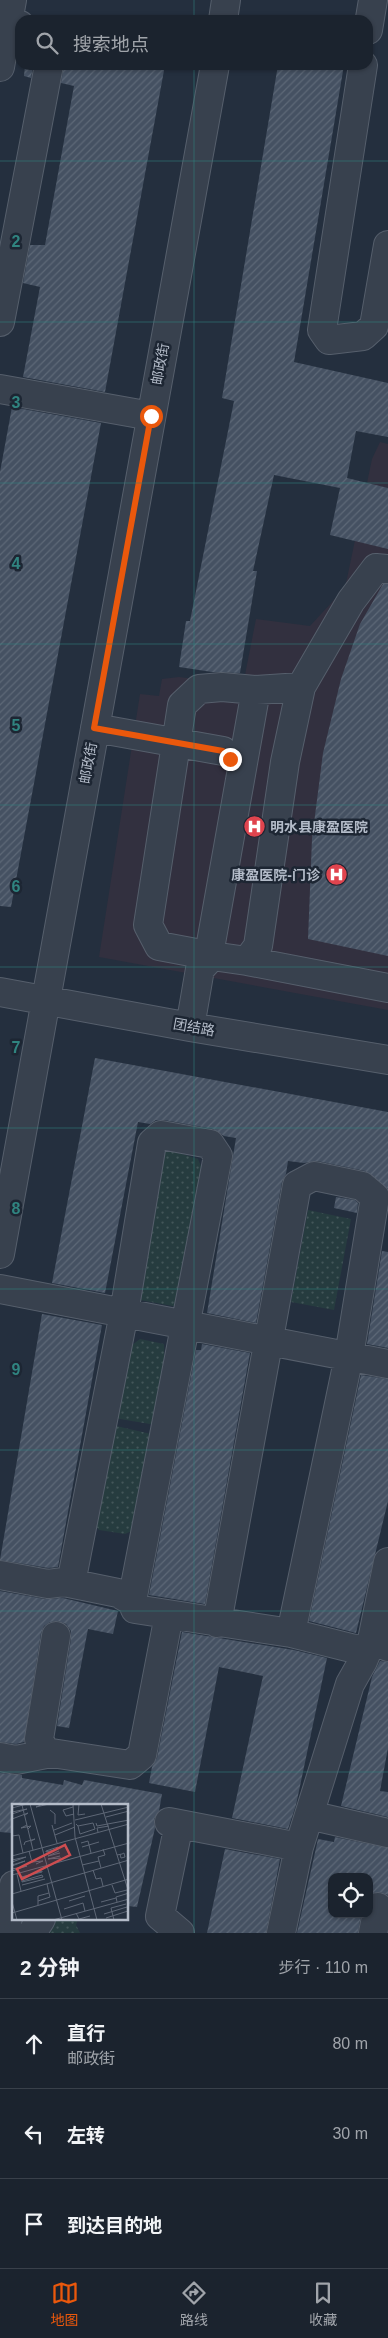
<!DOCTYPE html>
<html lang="zh">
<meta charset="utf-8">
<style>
body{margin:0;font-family:Helvetica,"Noto Sans SC",sans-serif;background:#242b36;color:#f1f3f6}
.controls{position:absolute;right:15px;bottom:15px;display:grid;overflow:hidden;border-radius:10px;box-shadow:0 1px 4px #0004}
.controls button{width:45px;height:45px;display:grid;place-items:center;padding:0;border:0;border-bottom:1px solid #39404a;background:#1b232e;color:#f1f3f6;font:25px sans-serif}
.stop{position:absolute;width:15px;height:15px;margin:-11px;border:4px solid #ea580c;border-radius:50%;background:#fff}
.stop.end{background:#ea580c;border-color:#fff;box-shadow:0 1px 5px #0008}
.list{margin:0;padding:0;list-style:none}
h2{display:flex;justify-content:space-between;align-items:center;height:65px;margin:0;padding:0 20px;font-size:21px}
h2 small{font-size:16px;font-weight:400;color:#a0a4aa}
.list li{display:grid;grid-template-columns:32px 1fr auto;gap:15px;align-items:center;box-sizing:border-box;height:90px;padding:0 20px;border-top:1px solid #39404a}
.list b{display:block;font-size:19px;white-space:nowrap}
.list p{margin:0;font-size:16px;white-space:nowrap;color:#a0a4aa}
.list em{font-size:16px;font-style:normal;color:#a0a4aa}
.icon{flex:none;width:28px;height:28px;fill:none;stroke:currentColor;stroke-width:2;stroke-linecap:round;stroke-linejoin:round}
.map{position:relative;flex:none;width:388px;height:1933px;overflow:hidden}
.search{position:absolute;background:#1b232e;box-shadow:0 1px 4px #0004;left:15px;right:15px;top:15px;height:55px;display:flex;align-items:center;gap:12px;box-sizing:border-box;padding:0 18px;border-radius:15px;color:#a0a4aa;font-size:19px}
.sheet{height:335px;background:#1b232e}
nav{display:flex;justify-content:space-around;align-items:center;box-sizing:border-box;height:70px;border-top:1px solid #39404a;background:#1b232e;font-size:14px;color:#a0a4aa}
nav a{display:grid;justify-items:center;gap:2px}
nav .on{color:#ea580c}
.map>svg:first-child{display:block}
</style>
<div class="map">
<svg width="388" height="1933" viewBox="0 0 388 1933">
<defs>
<pattern id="grass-dots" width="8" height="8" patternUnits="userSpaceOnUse" patternTransform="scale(1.25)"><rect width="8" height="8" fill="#263c3f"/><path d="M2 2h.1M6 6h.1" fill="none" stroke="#435659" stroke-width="1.8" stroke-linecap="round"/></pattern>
<pattern id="building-hatch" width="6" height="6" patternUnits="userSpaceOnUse" patternTransform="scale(1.25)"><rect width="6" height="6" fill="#455162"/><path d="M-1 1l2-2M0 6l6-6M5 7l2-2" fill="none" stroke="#5d6877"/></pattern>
</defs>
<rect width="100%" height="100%" fill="#242f3e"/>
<path fill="#32303f" d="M380,442L388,444V1010L99,957L140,694L159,696L162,679L179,677L243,685L256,619L310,626L345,588L372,459Z"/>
<path fill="url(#grass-dots)" d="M166,1149L198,1159L203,1171L178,1307L140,1300L158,1161Z
M308,1210L351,1219L334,1310L291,1302Z
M140,1339L164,1344L165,1372L156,1425L114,1418L126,1354L132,1345Z
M112,1425L151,1434L134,1530L125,1534L99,1530L93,1522Z
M53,1919H78L76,1925L80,1933H43Z"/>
<path fill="url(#building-hatch)" d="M25,65H33L31,78L24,76Z
M64,65H165L105,392L23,377L40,287L23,283L30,245H45L74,86L61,83Z
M278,65H344L294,362L388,383V437L356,431L347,478L388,488V549L330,535L340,488L274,475L253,571H257L240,673L212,672L179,667L186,621H190L234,401L222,398Z
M12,407L101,423L11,907L0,906V472Z
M383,584H388V956L308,939L312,839L323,753L341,679L360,624Z
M95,1058L388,1112V1189L365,1171L317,1161L304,1163L288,1161L286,1174L282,1182L256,1323L207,1313L236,1138L224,1136L213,1129L164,1120H156L150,1124L138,1122L105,1293L52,1283Z
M336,1197L355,1200L358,1203L357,1213L334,1208Z
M382,1251L388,1252V1348L367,1344Z
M42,1314L102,1325L58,1567L48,1568L0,1560Z
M202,1344L250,1353L205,1604L149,1595L196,1350H201Z
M361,1375L388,1379V1501L356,1633L309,1621Z
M0,1591L45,1599L63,1598L118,1611L113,1634L88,1629L69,1728L57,1726L71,1639V1631L66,1624L58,1621L50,1622L44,1626L41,1633L24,1742L16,1744L0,1742Z
M182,1632L294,1650L327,1658L296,1805L288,1829L232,1818L263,1676L219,1667L195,1792L149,1783L152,1767L157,1758Z
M380,1661L388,1662V1748L380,1791L388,1792V1817L341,1806L372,1677Z
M0,1773L22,1775V1778L63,1785L64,1780L82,1785L84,1780L162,1794L159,1811L154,1819L155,1828L137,1907L128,1906V1806H14L12,1833L0,1832Z
M335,1837L388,1848V1895L380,1892L369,1895V1877H332V1914H361L358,1933H297L318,1839L334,1842Z
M225,1849L280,1859L266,1933H207Z"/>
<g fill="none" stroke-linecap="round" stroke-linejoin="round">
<defs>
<path id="minor" d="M223,20L226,0
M368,30L373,0
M6,33L12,0
M363,65L322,330L329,340L363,336L374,326L388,245
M0,67L6,33L20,25
M0,322L49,65
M0,389L151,416
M256,690L211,943L212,956L247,961L258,946L285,762L301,687L351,601L376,568L388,569
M95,728L223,751
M212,956L159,946L148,925L182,705L199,689L222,687L256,690L301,687
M247,961L388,988
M0,992L190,1027L388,1060
M190,1027L200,969L212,956
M0,1254L215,65
M0,1289L388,1364
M388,1562L372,1640L388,1647
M0,1575L48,1584L64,1582L118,1593L132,1601L135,1609L291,1633L355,1649L367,1648
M71,1583L124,1313L152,1143L161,1135L210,1144L218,1156L132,1601
M217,1623L297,1185L314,1176L362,1186L375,1197L349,1356L291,1633
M56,1636L39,1739L45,1752L130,1765L142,1755L169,1615
M0,1757L16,1760L51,1753
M309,1815L388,1833
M169,1822L299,1847
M179,1824L160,1916L180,1933
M5,1933L14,1885
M32,1933L41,1919
M281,1933L299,1847L350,1684L363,1661L372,1640
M373,1933L378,1907"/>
</defs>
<use href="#minor" stroke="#565f6c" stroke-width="30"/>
<use href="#minor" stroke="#38414e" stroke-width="28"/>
</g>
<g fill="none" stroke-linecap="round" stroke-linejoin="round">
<path stroke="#ea580c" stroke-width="6" d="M151,416L94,728L223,751L225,757L230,759"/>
</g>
<path fill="none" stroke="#308480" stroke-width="1" stroke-opacity="0.55" d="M194,0V20M194,65V1933M0,161H388M0,322H388M0,483H388M0,644H388M0,805H388M0,967H388M0,1128H388M0,1289H388M0,1450H388M0,1611H388M0,1772H388"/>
<defs>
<symbol id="hospital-disc" viewBox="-11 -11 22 22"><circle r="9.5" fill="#e0444e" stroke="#1d2633"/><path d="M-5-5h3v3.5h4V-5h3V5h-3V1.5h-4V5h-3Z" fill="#fff"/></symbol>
</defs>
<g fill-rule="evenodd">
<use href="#hospital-disc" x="242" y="814" width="25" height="25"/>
<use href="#hospital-disc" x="324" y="862" width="25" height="25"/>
</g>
<g text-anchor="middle" stroke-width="5" stroke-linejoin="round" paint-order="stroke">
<g font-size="14" fill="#b4bcc9" stroke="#1d2633">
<text transform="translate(160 364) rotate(-80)" y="5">邮政街</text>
<text transform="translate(88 763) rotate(-80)" y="5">邮政街</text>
<text transform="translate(194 1027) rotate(10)" y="5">团结路</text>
</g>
<g font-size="14" font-weight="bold" fill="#b4bcc9" stroke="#1d2633" text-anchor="start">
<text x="270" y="832">明水县康盈医院</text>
<text x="320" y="880" text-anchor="end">康盈医院-门诊</text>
</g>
</g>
<g transform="translate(12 1804)">
<rect width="116" height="116" fill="#242f3e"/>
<path fill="none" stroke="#5e6776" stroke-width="1" d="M18,0L50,116M31,0L24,3L37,0M61,0L63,33L85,116M67,0L66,11L73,10M89,0L117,89M10,1L21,46M61,3L51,6L54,12L62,10M0,4L15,0M38,6L43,10V20M0,8L15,5L0,10M94,13L117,7M0,15L16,9L13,11M63,16L117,3M84,19L85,22L117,16M64,20L66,22L81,19L83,25L68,30L66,22M15,21L9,24L19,22L16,25M40,21L45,39M42,26L60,19M86,28L85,24L97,22M43,31L63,23M0,32L7,31L11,49M69,39L76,37L79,49M12,41L13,38L23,35L19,37M46,43V45L34,48V47ZM70,43L87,38M17,47L20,58L31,57L24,60M47,47L36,52L48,49M105,51L110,50L112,49L113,53L109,54L108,50M0,52L117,20M48,52L36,55L49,54M0,56L14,53L0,58M0,61L13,57L0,62M70,61L87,57M89,64L86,53L93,51L91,45M0,65L15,62L0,67M81,66L84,75L89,74L91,82M30,67V68L10,73ZM5,70L9,87M0,71L117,39M30,71L31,73L10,78V77ZM10,81L33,75M100,81L103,89L115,86M0,90L117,56M26,97L38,93L37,89M57,97L73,92M0,98L5,116M89,98L104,94M105,98L104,93L117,89M26,101V92L37,89L35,80M52,105L71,99L73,107M0,109L117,75M64,109L67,115L78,112M92,110L115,103M94,114L116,107M41,116L117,95M102,116L99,104L114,100"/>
<path fill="#ce4d50" fill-opacity="0.15" stroke="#ce4d50" stroke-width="2.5" d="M53,41L58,51L10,75L5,65Z"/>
<rect width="116" height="116" fill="none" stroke="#b4bcc9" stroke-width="2.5"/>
</g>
<g font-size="16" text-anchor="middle" font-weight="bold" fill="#308480" stroke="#1d2633" stroke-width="5" stroke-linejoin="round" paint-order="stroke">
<text x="16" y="247">2</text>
<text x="16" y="408">3</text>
<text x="16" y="569">4</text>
<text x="16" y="731">5</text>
<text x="16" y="892">6</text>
<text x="16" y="1053">7</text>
<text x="16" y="1214">8</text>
<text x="16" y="1375">9</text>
</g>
</svg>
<div class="controls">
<button><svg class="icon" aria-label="locate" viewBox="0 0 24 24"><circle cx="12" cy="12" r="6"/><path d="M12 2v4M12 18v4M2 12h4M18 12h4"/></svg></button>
</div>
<div class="stop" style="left:151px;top:416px"></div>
<div class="stop end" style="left:230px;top:759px"></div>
<div class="search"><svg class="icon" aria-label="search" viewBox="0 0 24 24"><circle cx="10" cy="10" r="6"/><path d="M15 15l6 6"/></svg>搜索地点</div>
</div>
<section class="sheet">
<h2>2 分钟<small>步行 · 110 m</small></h2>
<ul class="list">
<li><svg class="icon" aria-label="ahead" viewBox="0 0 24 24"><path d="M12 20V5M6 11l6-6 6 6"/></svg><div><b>直行</b><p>邮政街</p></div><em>80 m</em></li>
<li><svg class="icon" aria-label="left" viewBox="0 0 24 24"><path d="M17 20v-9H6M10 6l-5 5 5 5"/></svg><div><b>左转</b></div><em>30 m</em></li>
<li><svg class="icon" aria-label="arrive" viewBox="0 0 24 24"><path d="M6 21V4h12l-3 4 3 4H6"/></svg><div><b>到达目的地</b></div></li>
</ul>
</section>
<nav>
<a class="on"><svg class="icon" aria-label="map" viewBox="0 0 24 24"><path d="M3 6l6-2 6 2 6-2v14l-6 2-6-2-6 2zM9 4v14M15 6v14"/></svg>地图</a>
<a><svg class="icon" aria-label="directions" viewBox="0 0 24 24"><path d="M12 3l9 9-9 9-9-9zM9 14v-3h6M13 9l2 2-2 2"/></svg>路线</a>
<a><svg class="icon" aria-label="saved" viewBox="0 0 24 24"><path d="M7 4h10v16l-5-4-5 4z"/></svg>收藏</a>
</nav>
